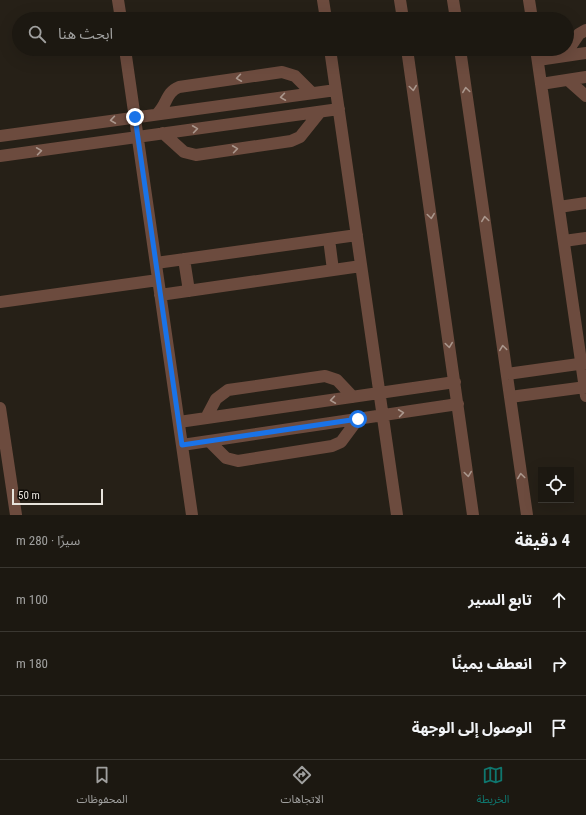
<!DOCTYPE html>
<html lang="ar">
<meta charset="utf-8">
<style>
body{margin:0;font-family:"Roboto Condensed","Noto Sans Arabic",sans-serif;background:#25211a;color:#f1f3f6;direction:rtl}
.controls{position:absolute;right:12px;bottom:12px;display:grid;overflow:hidden;border-radius:0px;box-shadow:0 4px 16px #0002}
.controls button{width:36px;height:36px;display:grid;place-items:center;padding:0;border:0;border-bottom:1px solid #3a3731;background:#1c1811;color:#f1f3f6;font:20px sans-serif}
.scale{position:absolute;left:12px;bottom:10px;width:91px;box-sizing:border-box;padding-left:4px;border:2px solid #e7e3dc;border-top:0;font-size:11px;line-height:14px;white-space:nowrap;color:#e7e3dc;-webkit-text-stroke:3px #0d0a06;paint-order:stroke}
.stop{position:absolute;width:12px;height:12px;margin:-9px;border:3px solid #1a73e8;border-radius:50%;background:#fff}
.stop.end{background:#1a73e8;border-color:#fff;box-shadow:0 1px 4px #0008}
.list{margin:0;padding:0;list-style:none}
h2{display:flex;justify-content:space-between;align-items:center;height:52px;margin:0;padding:0 16px;font-size:17px}
h2 small{font-size:13px;font-weight:400;color:#a0a09f}
.list li{display:grid;grid-template-columns:26px 1fr auto;gap:12px;align-items:center;box-sizing:border-box;height:64px;padding:0 16px;border-top:1px solid #3a3731}
.list b{display:block;font-size:15px;white-space:nowrap}
.list em{font-size:13px;font-style:normal;color:#a0a09f}
.icon{flex:none;width:22px;height:22px;fill:none;stroke:currentColor;stroke-width:2;stroke-linecap:round;stroke-linejoin:round}
.map{position:relative;flex:none;width:586px;height:515px;overflow:hidden;direction:ltr}
.search{position:absolute;background:#1c1811;box-shadow:0 4px 16px #0002;left:12px;right:12px;top:12px;height:44px;display:flex;align-items:center;gap:10px;box-sizing:border-box;padding:0 14px;border-radius:22px;color:#a0a09f;font-size:15px}
.sheet{height:244px;background:#1c1811}
nav{display:flex;justify-content:space-around;align-items:center;box-sizing:border-box;height:56px;border-top:1px solid #3a3731;background:#1c1811;font-size:11px;color:#a0a09f}
nav a{display:grid;justify-items:center;gap:2px}
nav .on{color:#0f766e}
.map>svg:first-child{display:block}
</style>
<div class="map">
<svg width="586" height="515" viewBox="0 0 586 515">
<rect width="100%" height="100%" fill="#262017"/>
<g fill="none" stroke-linecap="round" stroke-linejoin="round">
<path stroke="#6c4b3e" stroke-width="12" d="M118,0L121,19
M323,0L326,19
M400,0L403,19
M453,0L456,19
M529,0L532,19
M125,49L192,515
M330,49L397,515
M407,49L473,515
M460,49L527,515
M536,49L586,396
M564,56L579,34L586,30
M538,60L586,53
M568,80L586,96
M541,84L586,77
M157,114C167,105 166,92 179,87L282,72L295,76L312,93
M163,133L184,152L196,155L291,141L300,137L320,112
M0,136L336,90
M0,156L339,109
M559,207L586,203
M329,239L333,270
M564,241L586,238
M184,259L189,291
M156,263L357,235
M160,295L361,266
M0,302L158,280
M507,374L586,363
M510,397L586,387
M0,408L16,515
M206,418L216,399L228,390L325,376L337,380L353,397
M179,422L455,382
M209,441L226,458L238,461L332,446L341,442L358,419
M182,445L458,404"/>
</g>
<defs><path id="oneway-chevron" d="M-2-3.5L2.5 0L-2 3.5" fill="none" stroke-width="1.6" stroke-linecap="round" stroke-linejoin="round"/></defs>
<g stroke="#aa978d">
<use href="#oneway-chevron" transform="translate(239 78) rotate(172)"/>
<use href="#oneway-chevron" transform="translate(413 88) rotate(82)"/>
<use href="#oneway-chevron" transform="translate(466 90) rotate(-98)"/>
<use href="#oneway-chevron" transform="translate(283 97) rotate(172)"/>
<use href="#oneway-chevron" transform="translate(113 120) rotate(172)"/>
<use href="#oneway-chevron" transform="translate(195 129) rotate(-8)"/>
<use href="#oneway-chevron" transform="translate(235 149) rotate(-8)"/>
<use href="#oneway-chevron" transform="translate(39 151) rotate(-8)"/>
<use href="#oneway-chevron" transform="translate(431 216) rotate(82)"/>
<use href="#oneway-chevron" transform="translate(485 219) rotate(-98)"/>
<use href="#oneway-chevron" transform="translate(449 345) rotate(82)"/>
<use href="#oneway-chevron" transform="translate(503 348) rotate(-98)"/>
<use href="#oneway-chevron" transform="translate(333 400) rotate(172)"/>
<use href="#oneway-chevron" transform="translate(401 413) rotate(-8)"/>
<use href="#oneway-chevron" transform="translate(468 474) rotate(82)"/>
<use href="#oneway-chevron" transform="translate(521 476) rotate(-98)"/>
</g>
<g fill="none" stroke-linecap="round" stroke-linejoin="round">
<path stroke="#1a73e8" stroke-width="5" d="M135,117L182,445L358,419"/>
</g>
</svg>
<div class="controls">
<button><svg class="icon" aria-label="locate" viewBox="0 0 24 24"><circle cx="12" cy="12" r="6"/><path d="M12 2v4M12 18v4M2 12h4M18 12h4"/></svg></button>
</div>
<div class="scale">50 m</div>
<div class="stop" style="left:358px;top:419px"></div>
<div class="stop end" style="left:135px;top:117px"></div>
<div class="search"><svg class="icon" aria-label="search" viewBox="0 0 24 24"><circle cx="10" cy="10" r="6"/><path d="M15 15l6 6"/></svg>ابحث هنا</div>
</div>
<section class="sheet">
<h2>4 دقيقة<small>سيرًا · 280 m</small></h2>
<ul class="list">
<li><svg class="icon" aria-label="ahead" viewBox="0 0 24 24"><path d="M12 20V5M6 11l6-6 6 6"/></svg><div><b>تابع السير</b></div><em>100 m</em></li>
<li><svg class="icon" aria-label="right" viewBox="0 0 24 24"><path d="M7 20v-9h11M14 6l5 5-5 5"/></svg><div><b>انعطف يمينًا</b></div><em>180 m</em></li>
<li><svg class="icon" aria-label="arrive" viewBox="0 0 24 24"><path d="M6 21V4h12l-3 4 3 4H6"/></svg><div><b>الوصول إلى الوجهة</b></div></li>
</ul>
</section>
<nav>
<a class="on"><svg class="icon" aria-label="map" viewBox="0 0 24 24"><path d="M3 6l6-2 6 2 6-2v14l-6 2-6-2-6 2zM9 4v14M15 6v14"/></svg>الخريطة</a>
<a><svg class="icon" aria-label="directions" viewBox="0 0 24 24"><path d="M12 3l9 9-9 9-9-9zM9 14v-3h6M13 9l2 2-2 2"/></svg>الاتجاهات</a>
<a><svg class="icon" aria-label="saved" viewBox="0 0 24 24"><path d="M7 4h10v16l-5-4-5 4z"/></svg>المحفوظات</a>
</nav>
